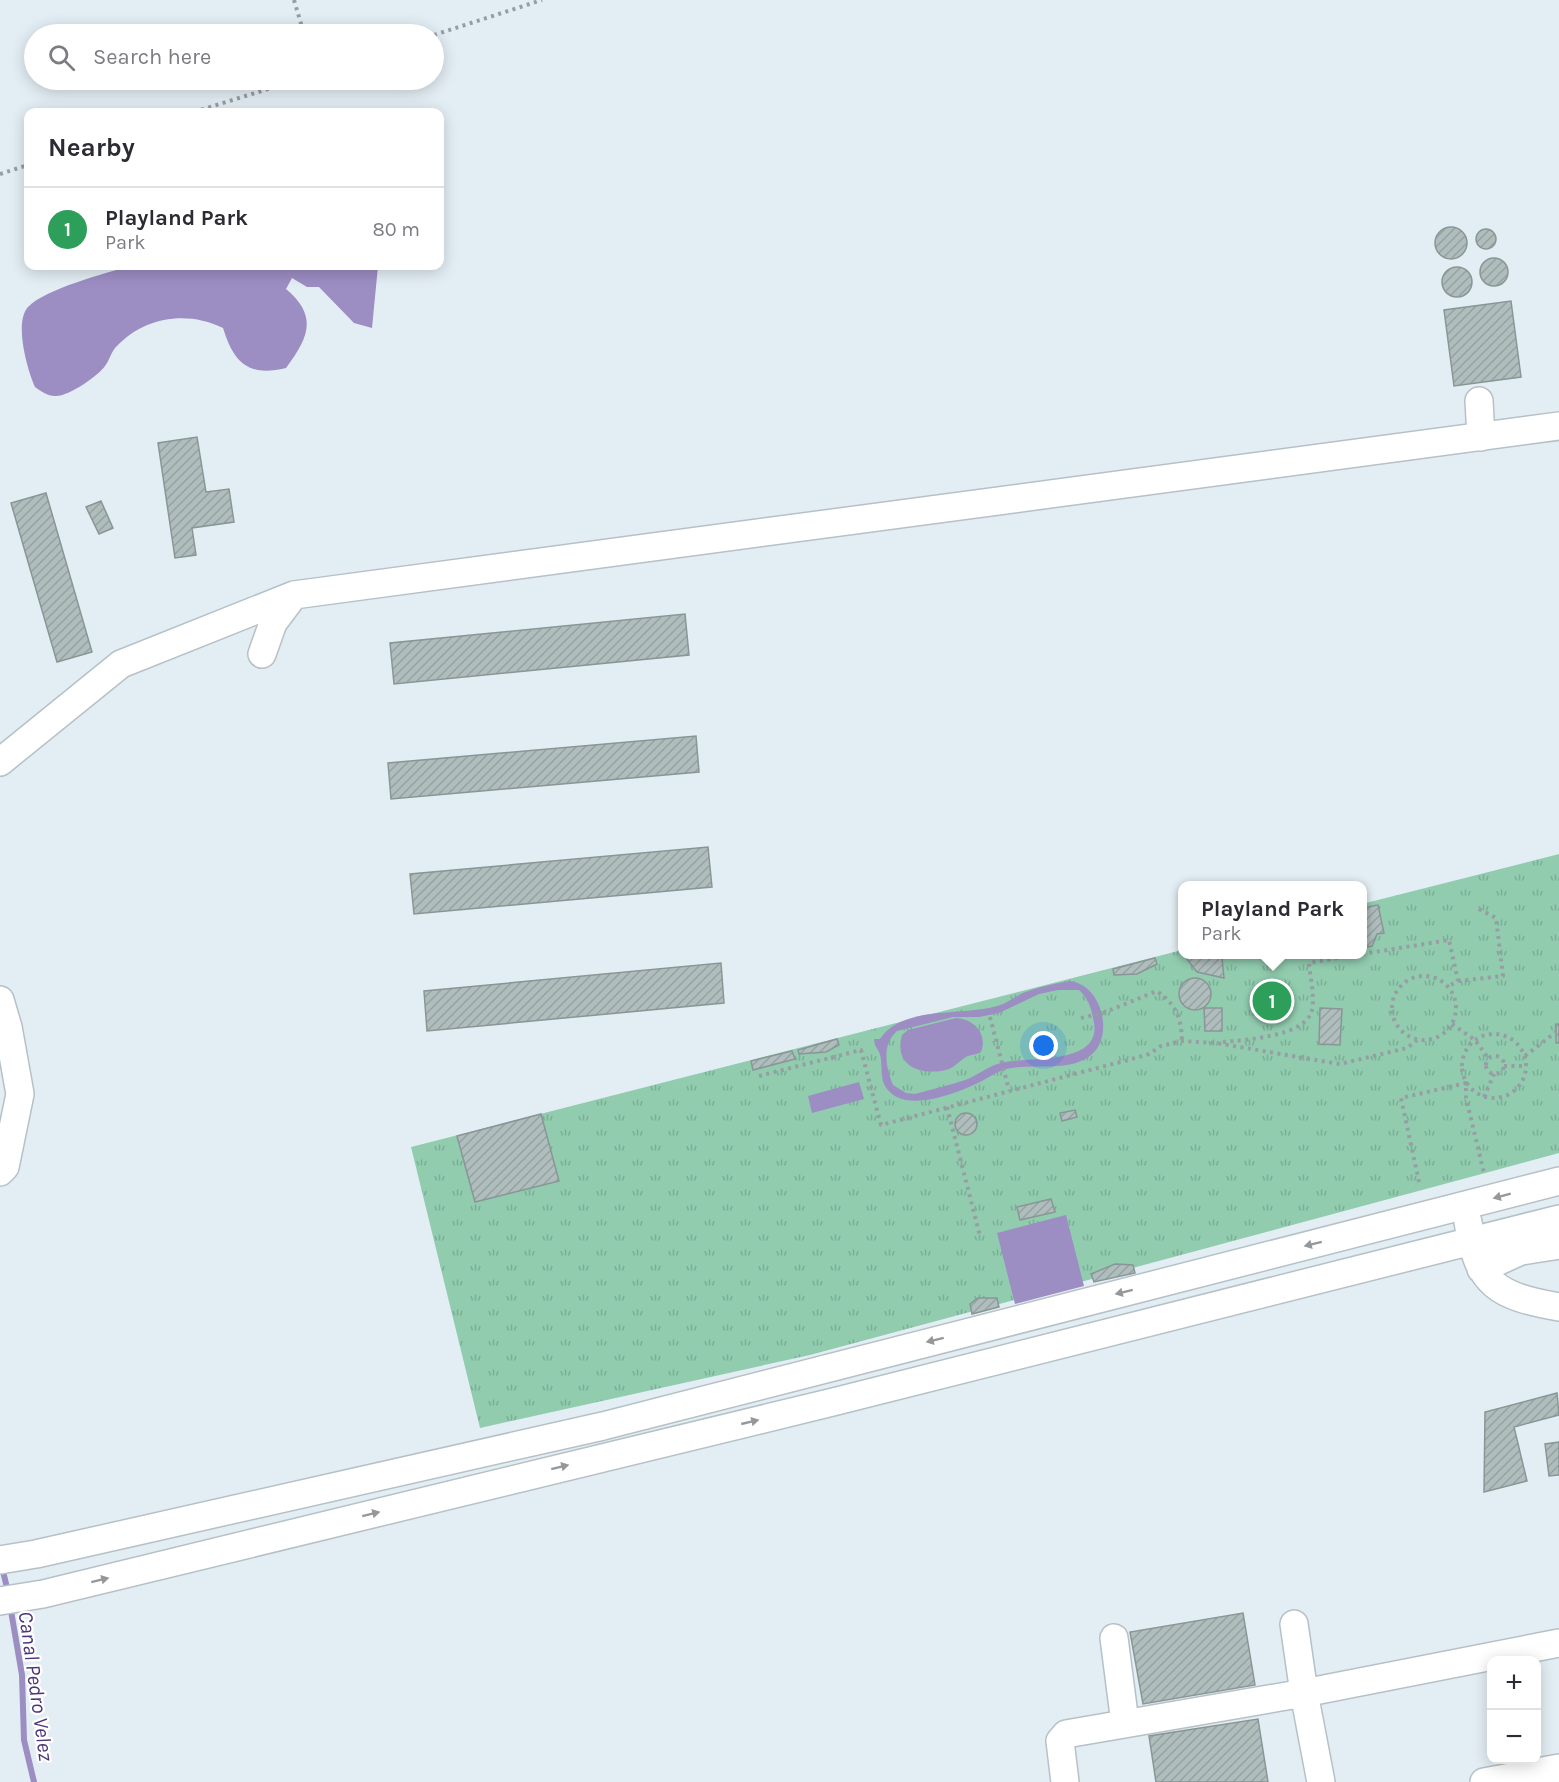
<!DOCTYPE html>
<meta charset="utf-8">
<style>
body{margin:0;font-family:Karla,sans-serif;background:#f7f7f7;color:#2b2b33}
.controls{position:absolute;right:18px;bottom:18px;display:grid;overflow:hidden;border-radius:12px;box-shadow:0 3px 15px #0003}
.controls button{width:54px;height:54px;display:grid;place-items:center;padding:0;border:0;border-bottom:2px solid #e1e1e2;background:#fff;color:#2b2b33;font:30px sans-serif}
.you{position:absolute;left:1044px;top:1046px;width:21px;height:21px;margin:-15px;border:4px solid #fff;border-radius:50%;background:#1a73e8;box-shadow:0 0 0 9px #1a73e833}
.badge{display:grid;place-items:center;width:39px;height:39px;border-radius:50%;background:#1a73e8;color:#fff;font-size:20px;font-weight:700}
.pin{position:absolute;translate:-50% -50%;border:3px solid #fff;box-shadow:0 2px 6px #0006}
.popup{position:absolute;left:1178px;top:881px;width:189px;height:78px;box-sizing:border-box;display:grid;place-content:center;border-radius:12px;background:#fff;filter:drop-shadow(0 2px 4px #0005);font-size:20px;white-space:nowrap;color:#7c7c81}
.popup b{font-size:22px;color:#2b2b33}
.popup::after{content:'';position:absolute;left:50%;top:100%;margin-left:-12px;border:12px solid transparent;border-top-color:#fff}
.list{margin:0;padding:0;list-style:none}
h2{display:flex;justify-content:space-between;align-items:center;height:78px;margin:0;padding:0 24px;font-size:26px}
h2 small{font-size:20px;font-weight:400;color:#7c7c81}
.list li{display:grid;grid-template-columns:39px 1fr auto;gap:18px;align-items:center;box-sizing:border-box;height:84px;padding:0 24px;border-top:2px solid #e1e1e2}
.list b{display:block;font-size:22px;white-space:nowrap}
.list p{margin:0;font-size:20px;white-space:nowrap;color:#7c7c81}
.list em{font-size:20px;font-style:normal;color:#7c7c81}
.icon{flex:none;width:33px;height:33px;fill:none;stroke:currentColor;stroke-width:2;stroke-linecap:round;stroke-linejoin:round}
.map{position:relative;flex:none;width:1559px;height:1782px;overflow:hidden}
.search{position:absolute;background:#fff;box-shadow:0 3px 15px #0003;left:24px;top:24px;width:420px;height:66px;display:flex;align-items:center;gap:15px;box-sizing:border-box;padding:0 21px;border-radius:33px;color:#7c7c81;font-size:22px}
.panel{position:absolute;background:#fff;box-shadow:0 3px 15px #0003;left:24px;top:108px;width:420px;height:162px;border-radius:12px}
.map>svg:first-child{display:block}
</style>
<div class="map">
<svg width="1559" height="1782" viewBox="0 0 1559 1782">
<defs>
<pattern id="park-tufts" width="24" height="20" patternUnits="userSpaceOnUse" patternTransform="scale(1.5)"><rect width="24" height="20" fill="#91ccaf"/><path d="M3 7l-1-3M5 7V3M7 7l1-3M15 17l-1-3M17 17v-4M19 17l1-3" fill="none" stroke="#7cae96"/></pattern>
<pattern id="building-hatch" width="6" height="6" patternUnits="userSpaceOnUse" patternTransform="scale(1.5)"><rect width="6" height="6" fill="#b0bdbd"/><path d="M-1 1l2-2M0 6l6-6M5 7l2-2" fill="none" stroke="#96a2a2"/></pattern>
</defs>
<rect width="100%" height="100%" fill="#e3eef4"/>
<path fill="url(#park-tufts)" d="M1559,854V1153L810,1355L480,1428L411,1147L1182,950V954H1362V904Z"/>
<path fill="#9c8dc3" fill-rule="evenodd" d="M131,266H378L372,328L354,323L319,287H307L292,278L286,289C318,316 309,337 286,368C248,377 234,363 223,328C187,310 144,317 117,346C111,351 110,360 105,366C98,376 68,397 55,396C48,396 40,391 35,387C27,369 14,322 28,307C45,289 106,273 131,266Z
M1069,981C1102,983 1117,1040 1087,1058C1064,1072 1031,1063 1006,1069C995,1072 987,1079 978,1083C954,1094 902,1115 885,1086C879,1075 884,1059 878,1050C876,1046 875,1047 874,1039H880C904,1003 968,1018 1003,1004C1010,1001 1016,996 1023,993C1038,987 1054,984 1069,981ZM1058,990H1079C1089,999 1092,1010 1094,1023C1101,1066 1027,1056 1001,1063C989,1066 979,1074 968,1079C951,1085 932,1089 915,1094L906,1093L893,1085C886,1067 881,1045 897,1031L953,1017H979L999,1013L1039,994Z
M956,1018C974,1019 988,1034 981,1052C976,1055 974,1054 968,1056C961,1059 956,1066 949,1069C923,1077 893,1067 902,1035L908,1030Z
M859,1082L864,1099L812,1113L808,1096Z
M1066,1215L1084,1286L1015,1304L997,1233Z"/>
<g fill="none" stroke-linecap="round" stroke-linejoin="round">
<path stroke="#9c8dc3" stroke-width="6" d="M2,1567L8,1592
M10,1605L22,1675L24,1740L34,1782"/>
</g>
<path fill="url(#building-hatch)" stroke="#899696" stroke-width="1.5" d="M1435 243a16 16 0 1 1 32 0a16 16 0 1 1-32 0Z
M1476 239a10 10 0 1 1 20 0a10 10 0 1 1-20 0Z
M1480 272a14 14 0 1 1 28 0a14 14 0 1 1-28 0Z
M1442 282a15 15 0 1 1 30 0a15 15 0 1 1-30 0Z
M1511,301L1521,377L1454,386L1444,310Z
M197,437L206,492L229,489L234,522L192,528L196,555L175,558L158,443Z
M46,493L92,652L57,662L11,503Z
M101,501L113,528L99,534L86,507Z
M685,614L689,655L394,684L390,643Z
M696,736L699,772L391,799L388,763Z
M708,847L712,887L414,914L410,874Z
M1378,905L1384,933L1377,934L1372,946L1367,947L1362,932V908Z
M1183,954H1228L1222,958L1224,978L1197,972Z
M1155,958L1157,964L1137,974L1114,975L1113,969Z
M721,963L724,1003L427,1031L424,991Z
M1179 994a16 16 0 1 1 32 0a16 16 0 1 1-32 0Z
M1204,1008H1222V1031H1205Z
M1320,1008L1342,1009L1340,1045L1319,1044Z
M1556,1024H1559V1043H1556Z
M837,1039L839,1045L826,1052L799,1054L798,1050Z
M792,1051L795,1059L753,1070L751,1061Z
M1075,1110L1077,1117L1062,1121L1060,1113Z
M955 1124a11 11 0 1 1 22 0a11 11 0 1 1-22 0Z
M541,1114L559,1181L475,1202L457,1136Z
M1051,1199L1055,1212L1020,1220L1017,1207Z
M1115,1264L1133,1265L1135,1273L1094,1282L1091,1274Z
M978,1298H997L999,1307L972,1314L970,1304Z
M1557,1393L1559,1415L1514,1427L1527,1481L1484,1492L1485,1412Z
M1559,1442V1475L1549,1476L1545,1444Z
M1243,1613L1255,1685L1143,1704L1130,1632Z
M1258,1719L1268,1782H1156L1149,1736Z"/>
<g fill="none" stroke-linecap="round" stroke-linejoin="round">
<defs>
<path id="minor" d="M1479,401L1481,437
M262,654L273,623L294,595
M0,762L121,664L294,595L1559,426
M0,1000L8,1027L20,1094L5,1167L0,1172
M1468,1222C1478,1286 1498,1296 1559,1307
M1481,1269L1521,1251L1559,1245
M0,1560L36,1554L603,1426L1559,1181
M0,1601L43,1594L833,1402L1559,1219
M1294,1624L1304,1693L1559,1643
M1114,1638L1125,1723
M1065,1782L1060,1741L1066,1734L1304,1693L1321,1782
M1484,1782L1559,1768"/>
</defs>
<use href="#minor" stroke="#b6c1c7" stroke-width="30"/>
<path stroke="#969ea3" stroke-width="4" stroke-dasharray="3 4.5" stroke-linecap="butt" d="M294,0L304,34
M434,35L542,0
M194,112L297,80
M0,174L28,165
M1362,954L1449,940L1458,981L1447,987
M1392 1008a32 32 0 1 1 64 0a32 32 0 1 1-64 0Z
M1458,981L1503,976L1496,918L1477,908
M990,1017L1009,1090
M1081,1018L1103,1013L1157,991C1177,1006 1181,1017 1182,1041
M1452,1024L1475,1040L1489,1059
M1462 1066a32 32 0 1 1 64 0a32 32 0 1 1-64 0Z
M1223,1042C1245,1040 1307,1036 1312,1010C1315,996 1310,977 1309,963L1361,954
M1525,1056L1556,1032
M1486 1065a9 9 0 1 1 18 0a9 9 0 1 1-18 0Z
M1504,1066H1526
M759,1076L861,1050L881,1125L1128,1060L1149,1054L1161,1046L1182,1041L1216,1043L1340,1064L1407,1048L1417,1040
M1484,1097L1494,1074
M947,1107L980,1236
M1419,1182L1401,1098L1466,1083V1098L1484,1173"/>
<use href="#minor" stroke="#fff" stroke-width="27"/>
</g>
<defs><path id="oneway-solid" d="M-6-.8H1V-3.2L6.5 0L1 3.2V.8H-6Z" transform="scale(1.5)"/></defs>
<g fill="#959798">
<use href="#oneway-solid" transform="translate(1502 1196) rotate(165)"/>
<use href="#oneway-solid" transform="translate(1313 1244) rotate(166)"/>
<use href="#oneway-solid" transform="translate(1124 1292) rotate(166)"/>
<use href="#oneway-solid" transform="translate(935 1340) rotate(166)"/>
<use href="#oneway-solid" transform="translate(750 1422) rotate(-13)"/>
<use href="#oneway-solid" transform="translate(560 1467) rotate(-14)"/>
<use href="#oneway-solid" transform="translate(371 1514) rotate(-14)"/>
<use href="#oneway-solid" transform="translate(100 1580) rotate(-14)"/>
</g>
<g text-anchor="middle" stroke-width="4.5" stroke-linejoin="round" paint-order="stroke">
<g font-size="21" font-style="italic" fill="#4d3678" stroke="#fff">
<text transform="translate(36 1686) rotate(82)" y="7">Canal Pedro Velez</text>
</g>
</g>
</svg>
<div class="controls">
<button>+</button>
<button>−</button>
</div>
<div class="you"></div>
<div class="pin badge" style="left:1272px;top:1001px;background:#2e9e5b">1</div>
<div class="popup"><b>Playland Park</b>Park</div>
<div class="search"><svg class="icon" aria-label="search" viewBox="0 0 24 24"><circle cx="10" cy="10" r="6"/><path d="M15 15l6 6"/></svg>Search here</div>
<section class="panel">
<h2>Nearby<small></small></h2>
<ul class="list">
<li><span class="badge" style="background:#2e9e5b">1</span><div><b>Playland Park</b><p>Park</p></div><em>80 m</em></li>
</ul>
</section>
</div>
